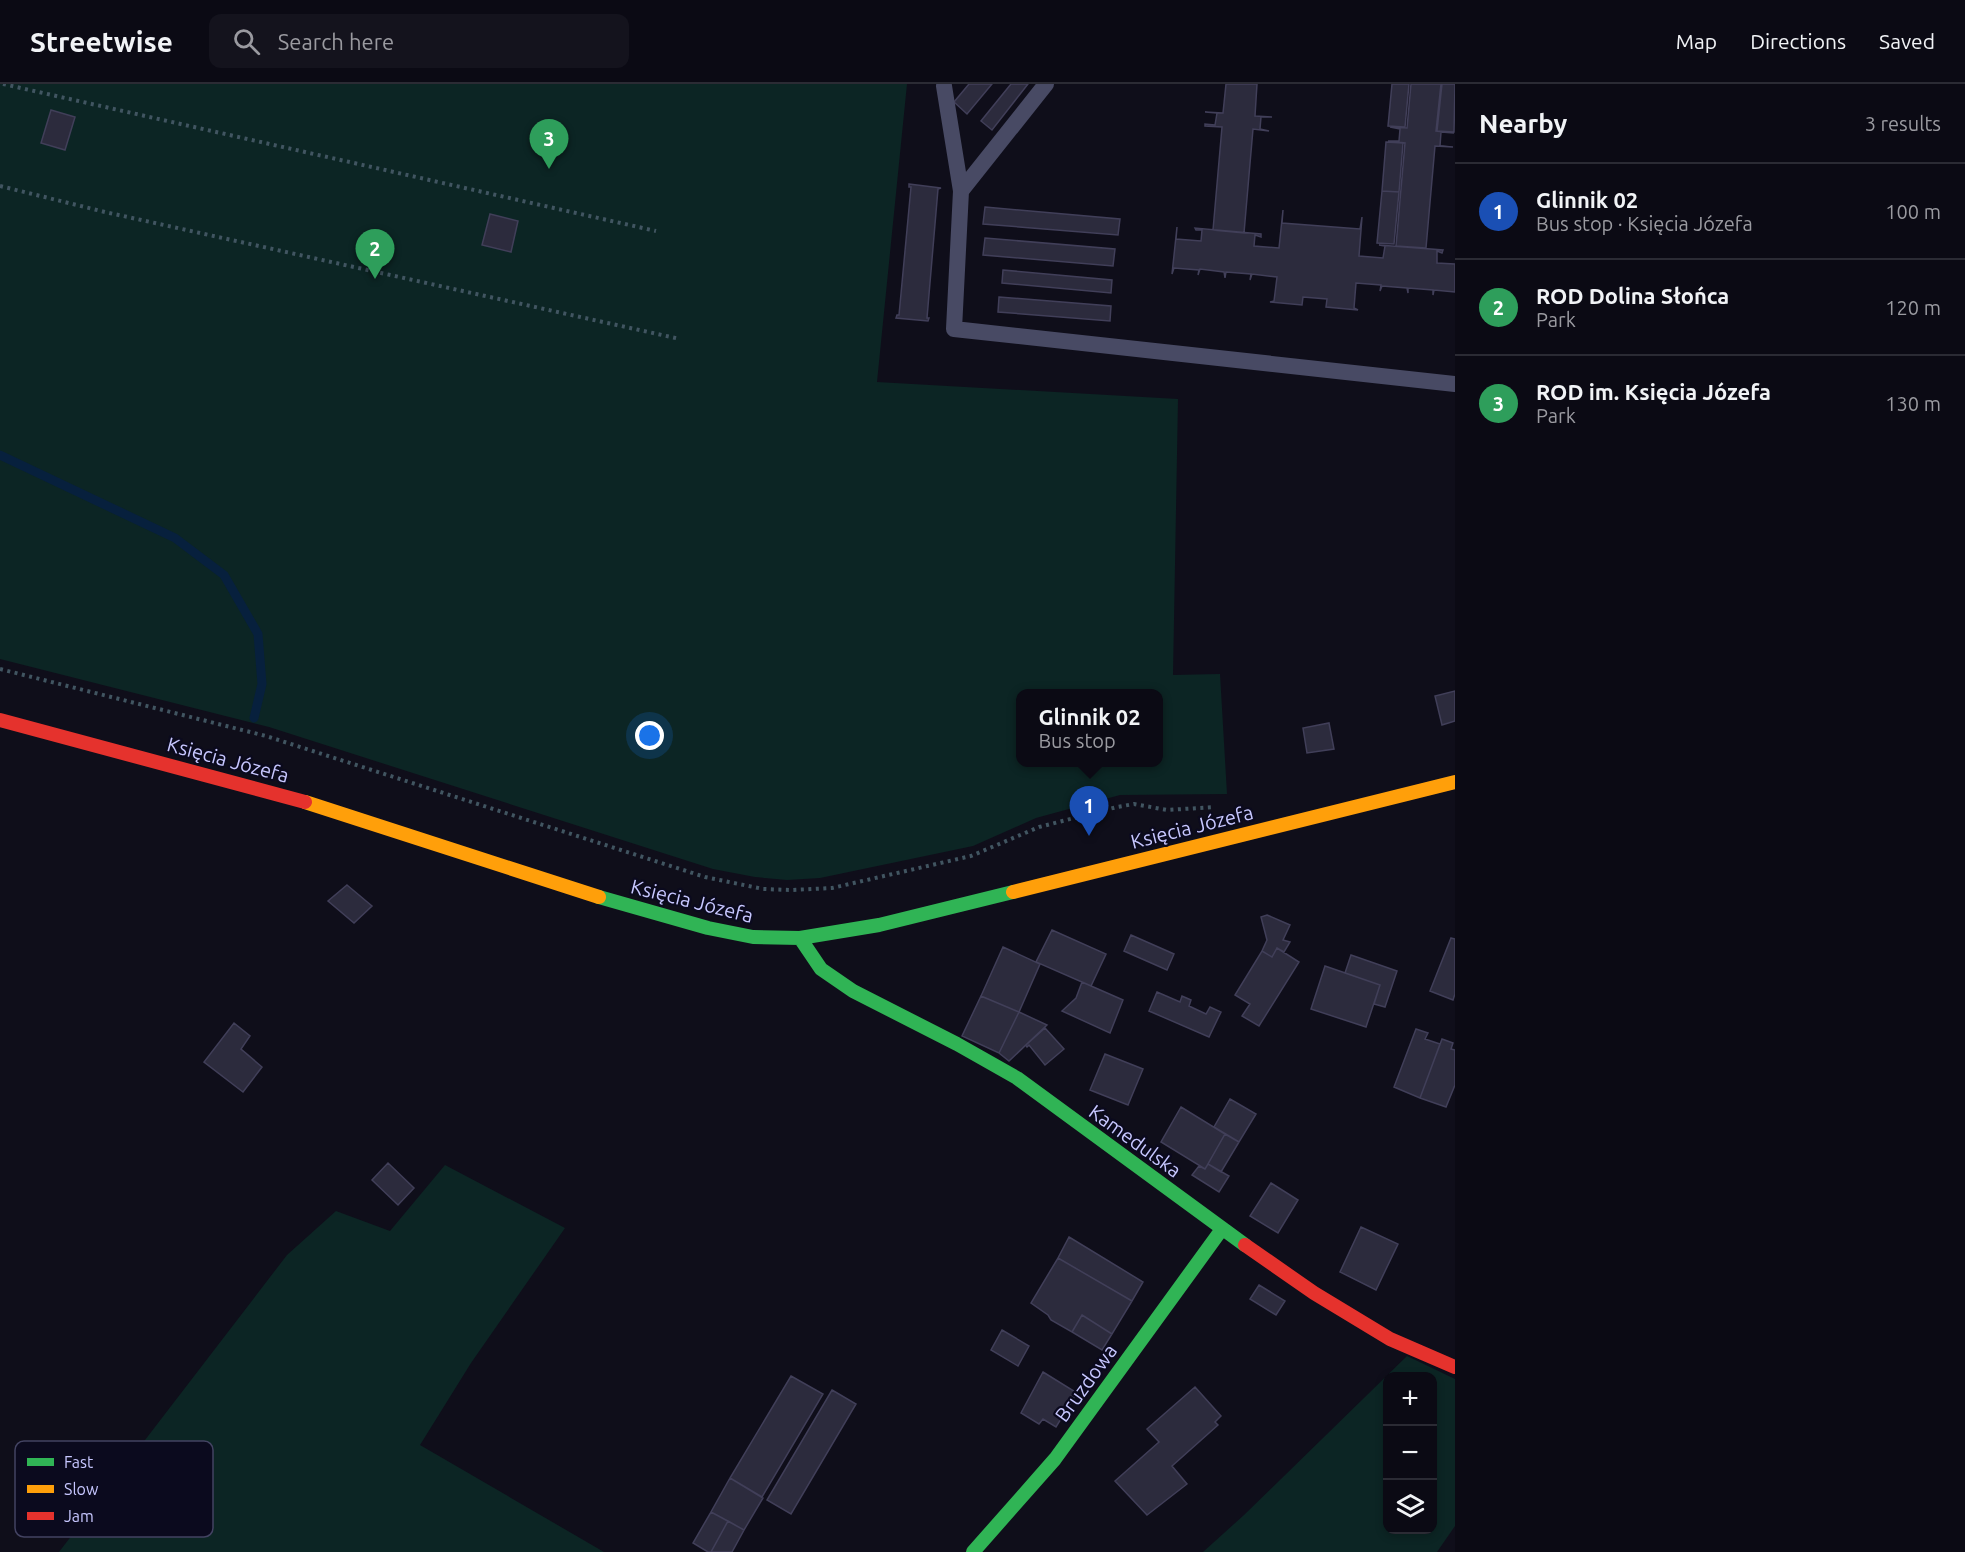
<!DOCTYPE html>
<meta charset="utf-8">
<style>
body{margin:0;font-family:Ubuntu,sans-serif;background:#14131d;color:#f1f3f6}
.controls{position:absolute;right:18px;bottom:18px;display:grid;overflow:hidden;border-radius:12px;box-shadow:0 3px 9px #0003}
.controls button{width:54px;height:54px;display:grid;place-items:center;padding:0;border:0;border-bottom:2px solid #2b2b34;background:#0b0a14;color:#f1f3f6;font:30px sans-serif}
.you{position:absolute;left:650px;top:652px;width:21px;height:21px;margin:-15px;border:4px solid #fff;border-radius:50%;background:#1a73e8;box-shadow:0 0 0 9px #1a73e833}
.badge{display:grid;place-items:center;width:39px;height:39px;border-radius:50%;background:#0b8043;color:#fff;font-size:20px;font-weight:700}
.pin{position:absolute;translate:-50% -50px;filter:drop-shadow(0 2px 3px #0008)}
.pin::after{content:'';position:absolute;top:32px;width:21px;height:18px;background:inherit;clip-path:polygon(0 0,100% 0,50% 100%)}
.popup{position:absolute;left:1016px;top:605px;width:147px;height:78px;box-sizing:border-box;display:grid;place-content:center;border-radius:12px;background:#0b0a14;filter:drop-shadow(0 2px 4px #0005);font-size:20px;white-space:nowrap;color:#9a9aa0}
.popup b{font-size:22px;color:#f1f3f6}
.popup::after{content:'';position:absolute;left:50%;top:100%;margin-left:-12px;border:12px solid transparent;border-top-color:#0b0a14}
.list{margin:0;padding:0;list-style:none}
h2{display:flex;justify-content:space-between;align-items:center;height:78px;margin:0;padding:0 24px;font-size:26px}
h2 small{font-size:20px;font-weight:400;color:#9a9aa0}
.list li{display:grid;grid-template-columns:39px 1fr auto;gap:18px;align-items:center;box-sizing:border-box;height:96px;padding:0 24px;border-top:2px solid #2b2b34}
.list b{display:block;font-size:22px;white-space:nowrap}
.list p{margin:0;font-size:20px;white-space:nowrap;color:#9a9aa0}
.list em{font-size:20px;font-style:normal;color:#9a9aa0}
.icon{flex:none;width:33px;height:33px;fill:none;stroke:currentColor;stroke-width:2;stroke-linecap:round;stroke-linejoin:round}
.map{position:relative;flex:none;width:1455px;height:1468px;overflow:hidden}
header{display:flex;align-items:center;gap:36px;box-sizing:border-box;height:84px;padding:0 30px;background:#0b0a14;border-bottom:2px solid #2b2b34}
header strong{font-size:28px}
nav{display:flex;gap:33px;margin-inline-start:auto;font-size:21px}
.search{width:420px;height:54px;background:#14131d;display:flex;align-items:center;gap:15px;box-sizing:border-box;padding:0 21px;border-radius:12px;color:#9a9aa0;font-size:22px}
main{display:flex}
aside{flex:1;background:#0b0a14}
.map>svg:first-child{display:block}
</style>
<header>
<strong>Streetwise</strong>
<div class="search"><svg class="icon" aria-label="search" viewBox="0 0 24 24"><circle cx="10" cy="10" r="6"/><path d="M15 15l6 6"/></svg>Search here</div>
<nav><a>Map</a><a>Directions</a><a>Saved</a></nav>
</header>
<main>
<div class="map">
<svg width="1455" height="1468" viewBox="0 0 1455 1468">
<rect width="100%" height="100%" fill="#0f0e1a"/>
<path fill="#0c2524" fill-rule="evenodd" d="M0,0H907L877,298L1178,315L1173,591L1220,590L1227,710L1120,711L1036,734L973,762L820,794L787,796L755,793L713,785L269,643L0,575ZM1020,610H1158V678H1020Z
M445,1081L565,1144L471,1279L420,1361L604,1468H59L287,1171L336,1127L390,1147Z
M1407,1272L1455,1295V1442L1437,1468H1203L1244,1431ZM1388,1292H1432V1446H1388Z"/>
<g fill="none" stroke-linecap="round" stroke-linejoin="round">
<path stroke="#07203d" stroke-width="9" d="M0,371L175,454L224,491L258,550L262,600L254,634"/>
</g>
<path fill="#2c2b3d" stroke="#413f59" stroke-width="1.5" d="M969,0H992L967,30L954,18Z
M1011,0H1028L992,46L981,37Z
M1226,0H1257L1255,32L1272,33H1261L1260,45L1269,47L1253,45L1244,149L1213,146L1222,43L1205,42V40L1215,41L1217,29L1205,28L1223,29Z
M1392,0H1409L1405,43L1388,42Z
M1411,0H1441L1436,47L1454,49L1441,48L1440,62L1453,63L1435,62L1426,164L1396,162L1405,59L1388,57H1399L1400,45L1390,43L1407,44Z
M1442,0H1455L1454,48L1437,47Z
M51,26L75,33L65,66L41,59Z
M1386,58L1403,59L1399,108L1382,107Z
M909,100L941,104L938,105L927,234H929L928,237L896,234L897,231H899L911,103H909Z
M1382,107L1399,108L1394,160L1377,159Z
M985,123L1120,135L1118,151L983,140Z
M1283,126L1282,139L1360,145L1362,133L1359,172L1383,174L1385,162L1379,161L1443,166L1442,169L1437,167V179L1455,180V208L1434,206L1433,211V206L1408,204V209L1407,204L1382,202L1380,207L1381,201L1356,199L1354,224L1358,226L1326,223L1327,215L1303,213L1302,221L1270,218L1274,217L1277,193L1252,190L1250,196L1251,190L1226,188L1225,194L1224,188L1200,185L1198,191L1199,186L1174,184L1172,190L1177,143L1176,155L1201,157L1202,146H1196L1195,144L1261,150V153L1255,151L1254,162L1279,164Z
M490,130L518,137L511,168L482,161Z
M985,154L1115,165L1113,182L983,171Z
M1003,186L1112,196L1111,209L1002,199Z
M999,213L1111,222L1110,237L998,228Z
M1455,607V637L1442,641L1435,612Z
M1329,639L1334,665L1307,669L1303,644Z
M347,801L372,822L354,839L328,817Z
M1267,831L1290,841L1283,856L1290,858L1284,868L1277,864L1272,873L1262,867L1267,856L1261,833Z
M1052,846L1106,870L1091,902L1036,878Z
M1131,851L1174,870L1167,886L1124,867Z
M1451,854L1455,855V910L1453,916L1430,907Z
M1003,863L1040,880L1019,928L981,912Z
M1277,864L1299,878L1259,942L1242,932L1250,920L1235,911L1262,867L1272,873Z
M1351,871L1397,887L1385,923L1374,920L1380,901L1345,889Z
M1325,882L1380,901L1366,943L1311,925Z
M1082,898L1123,916L1110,949L1062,927L1076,914Z
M1157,908L1180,918L1182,912L1191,916L1189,922L1206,930L1210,923L1221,928L1209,953L1149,927Z
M981,912L1019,928L999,969L962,952Z
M1019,928L1047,941L1009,977L999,969Z
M234,939L250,952L241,965L262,983L243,1008L204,978Z
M1045,944L1064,965L1045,981L1029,961L1027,963L1026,961Z
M1416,945L1428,949L1425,955L1440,960L1420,1014L1394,1003Z
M1442,955L1453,959L1451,965L1455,966V1001L1446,1023L1420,1014Z
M1105,970L1143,985L1128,1021L1090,1006Z
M1230,1015L1256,1030L1239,1058L1214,1043Z
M1181,1023L1225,1050L1205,1085L1161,1058Z
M1225,1050L1239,1058L1221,1088L1208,1080Z
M388,1079L414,1104L398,1121L372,1096Z
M1208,1080L1229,1092L1219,1108L1192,1091L1199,1082L1205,1085Z
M1271,1099L1298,1116L1278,1149L1250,1132Z
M1361,1143L1398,1160L1376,1206L1340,1188Z
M1069,1153L1143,1198L1132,1217L1058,1174Z
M1058,1174L1132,1217L1112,1250L1082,1231L1072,1248L1051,1236L1048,1231L1031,1219Z
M1259,1201L1285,1217L1276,1231L1250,1215Z
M1082,1231L1112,1250L1102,1266L1072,1248Z
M1002,1246L1029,1262L1018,1282L991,1266Z
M1043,1288L1077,1309L1056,1343L1043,1335L1039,1340L1021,1329Z
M791,1292L823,1310L762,1413L730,1394Z
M1195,1303L1221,1332L1215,1338L1218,1341L1172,1382L1187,1400L1147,1431L1115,1397L1159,1358L1147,1345Z
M832,1306L856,1320L791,1430L767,1416Z
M730,1394L763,1414L744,1446L711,1428Z
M711,1428L728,1437L711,1468H708L693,1459Z
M728,1437L744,1446L732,1468H711Z"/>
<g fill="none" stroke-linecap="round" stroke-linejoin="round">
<path stroke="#415561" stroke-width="4" stroke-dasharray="3 4.5" stroke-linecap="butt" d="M3,0L656,147
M0,102L105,128L680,255
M0,585L266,652L705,793L763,805L791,806L832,804L971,772L1039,743L1117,723L1134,720L1167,726L1215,723"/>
<path stroke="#484a64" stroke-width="16" d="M1046,0L961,107L954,245L1455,300
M944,2L961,107"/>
<path stroke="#30b455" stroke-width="14" d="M599,813L708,844L753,853L800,854L879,841L1013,808
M800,854L821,885L853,907L957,960L1017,994L1245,1161
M973,1468L1055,1375L1222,1145"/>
<path stroke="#ff9f0a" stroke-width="14" d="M305,718L599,813
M1013,808L1455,698"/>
<path stroke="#e5322d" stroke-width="14" d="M0,636L305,718
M1245,1161L1314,1209L1390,1255L1455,1283"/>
</g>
<g text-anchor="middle" stroke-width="4.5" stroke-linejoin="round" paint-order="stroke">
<g font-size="20" fill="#c7c7ff" stroke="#0b0a1e">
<text transform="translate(228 676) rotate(15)" y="7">Księcia Józefa</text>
<text transform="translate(1192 743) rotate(-14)" y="7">Księcia Józefa</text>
<text transform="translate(692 817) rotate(14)" y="7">Księcia Józefa</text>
<text transform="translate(1135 1057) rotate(36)" y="7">Kamedulska</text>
<text transform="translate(1086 1299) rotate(-54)" y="7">Bruzdowa</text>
</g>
</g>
<rect x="15" y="1357" width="198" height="96" rx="9" fill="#0b0a1e" stroke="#434362" stroke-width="1.5"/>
<rect x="27" y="1374" width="27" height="8" fill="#30b455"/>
<rect x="27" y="1401" width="27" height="8" fill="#ff9f0a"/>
<rect x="27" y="1428" width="27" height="8" fill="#e5322d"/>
<g font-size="16" fill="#c7c7ff">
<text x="64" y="1384">Fast</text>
<text x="64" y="1411">Slow</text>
<text x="64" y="1438">Jam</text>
</g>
</svg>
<div class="controls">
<button>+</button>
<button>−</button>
<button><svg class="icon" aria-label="layers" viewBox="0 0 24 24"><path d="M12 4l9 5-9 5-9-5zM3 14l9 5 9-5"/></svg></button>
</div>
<div class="you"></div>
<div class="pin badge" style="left:1089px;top:752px;background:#1a4fb4">1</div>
<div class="popup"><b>Glinnik 02</b>Bus stop</div>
<div class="pin badge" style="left:375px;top:195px;background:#2e9e5b">2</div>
<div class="pin badge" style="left:549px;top:85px;background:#2e9e5b">3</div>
</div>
<aside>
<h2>Nearby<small>3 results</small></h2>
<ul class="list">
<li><span class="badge" style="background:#1a4fb4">1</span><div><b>Glinnik 02</b><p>Bus stop · Księcia Józefa</p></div><em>100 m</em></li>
<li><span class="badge" style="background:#2e9e5b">2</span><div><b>ROD Dolina Słońca</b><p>Park</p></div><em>120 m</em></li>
<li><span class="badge" style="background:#2e9e5b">3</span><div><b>ROD im. Księcia Józefa</b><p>Park</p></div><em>130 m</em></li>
</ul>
</aside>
</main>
